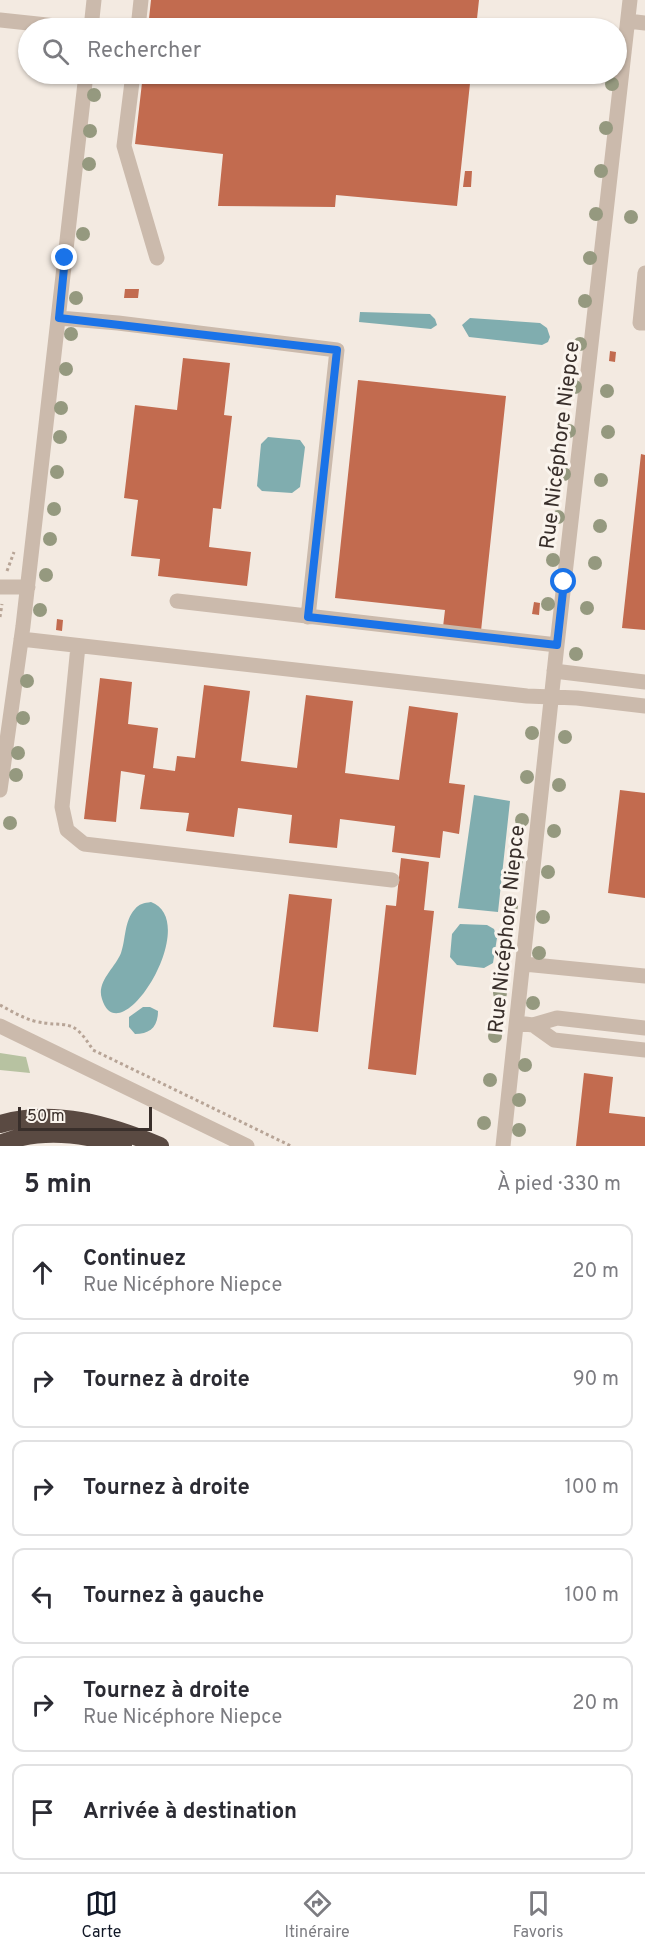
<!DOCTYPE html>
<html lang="fr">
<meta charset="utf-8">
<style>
body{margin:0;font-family:Overpass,sans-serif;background:#f7f7f7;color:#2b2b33}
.scale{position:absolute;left:18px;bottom:15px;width:134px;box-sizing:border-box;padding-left:6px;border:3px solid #392f2b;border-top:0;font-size:16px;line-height:21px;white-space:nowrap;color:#392f2b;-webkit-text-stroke:4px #faf4ed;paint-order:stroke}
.stop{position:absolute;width:18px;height:18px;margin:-14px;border:4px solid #1a73e8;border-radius:50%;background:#fff}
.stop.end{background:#1a73e8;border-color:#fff;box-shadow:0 2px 6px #0008}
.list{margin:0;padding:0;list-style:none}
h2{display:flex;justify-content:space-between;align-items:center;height:78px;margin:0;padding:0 24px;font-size:26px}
h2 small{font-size:20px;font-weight:400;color:#7c7c81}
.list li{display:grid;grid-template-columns:39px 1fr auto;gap:18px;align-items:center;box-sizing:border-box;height:96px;margin:0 12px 12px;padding:0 12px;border:2px solid #e1e1e2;border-radius:12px}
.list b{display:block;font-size:22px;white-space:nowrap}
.list p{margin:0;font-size:20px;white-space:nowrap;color:#7c7c81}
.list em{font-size:20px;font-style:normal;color:#7c7c81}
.icon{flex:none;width:33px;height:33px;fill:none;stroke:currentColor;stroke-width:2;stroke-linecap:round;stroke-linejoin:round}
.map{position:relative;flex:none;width:645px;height:1146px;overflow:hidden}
.search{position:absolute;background:#fff;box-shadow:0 2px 4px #0004;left:18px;right:18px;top:18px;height:66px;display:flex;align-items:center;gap:15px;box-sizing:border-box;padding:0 21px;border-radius:33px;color:#7c7c81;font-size:22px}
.sheet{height:726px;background:#fff}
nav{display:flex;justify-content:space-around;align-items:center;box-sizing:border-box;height:84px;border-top:2px solid #e1e1e2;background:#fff;font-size:16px;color:#7c7c81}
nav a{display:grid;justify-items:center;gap:3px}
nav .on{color:#111827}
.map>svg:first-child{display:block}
</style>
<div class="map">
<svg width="645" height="1146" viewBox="0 0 645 1146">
<rect width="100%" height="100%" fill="#f3eae1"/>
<path fill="#b7c2a1" d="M0,1053L26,1057L30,1073L0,1070Z"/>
<path fill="#80adaf" d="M360,312L430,314L435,319L437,325L431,329L359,322Z
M470,318L540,323L547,328L550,337L548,342L542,345L469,337L462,325Z
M268,437L300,440L305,447L300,487L292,493L262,491L257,486L261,444Z
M474,795L510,801L498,912L458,908Z
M151,902C203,921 120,1057 102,999C96,982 115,968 121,953C126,939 124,921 135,909C139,904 144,903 151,902Z
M460,924L487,925L494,929L497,938L493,963L484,968L457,965L450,957L452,934Z
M143,1007H150L158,1011C158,1027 150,1034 135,1034L129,1027V1017Z"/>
<path fill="#c26b4f" d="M151,0H479L476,28H148Z
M143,74H471L457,206L336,195L335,207L218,206L223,154L135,144Z
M465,171H472L471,187H463Z
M125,289H139L138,298H124Z
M610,351L616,352L615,362L609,361Z
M183,358L230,363L224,415L232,416L221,509L213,508L209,547L251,552L247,586L158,576L160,559L131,556L138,500L124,498L135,405L177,410Z
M358,380L506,396L481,631L443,627L445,610L335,598Z
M641,454L645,455V630L622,628Z
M534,602L540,603L539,615L532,614Z
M57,619L63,620L62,631L56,630Z
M100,678L132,682L128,724L158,728L153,768L175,771L177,756L195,758L204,685L250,691L241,761L297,768L306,695L353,701L345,773L399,780L409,706L458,713L449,783L465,785L459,834L443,831L440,858L392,852L395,826L340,819L337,848L289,843L292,815L238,808L234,837L186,831L189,813L140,809L145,775L121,771L116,822L84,819Z
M620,790L645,793V898L608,893Z
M401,858L429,862L424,910L434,911L416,1075L368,1069L386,905L396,906Z
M289,894L332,899L318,1032L273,1027Z
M584,1073L613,1077L609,1113L645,1117V1146H576Z"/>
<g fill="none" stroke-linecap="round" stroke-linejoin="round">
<path stroke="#b7a496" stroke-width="3" stroke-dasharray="3 3" stroke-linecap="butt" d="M7,571L14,552
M0,617L2,604
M0,1005C11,1011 23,1018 34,1021C68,1029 71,1015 93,1050L291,1146"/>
<path stroke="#cbbaac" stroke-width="15" d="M0,20L75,28
M628,21L645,23
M91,28L94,0
M138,28L141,0
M133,74L124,146L157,258
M645,273L640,323H645
M59,318L118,323L337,350L308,617
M0,587H28
M177,601L557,645
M21,639L527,696L577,698L645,706
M78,646L62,807L67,830L84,844L392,880
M554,671L645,682
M0,790L23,626L86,74
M524,964L645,976
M517,1023L533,1025L557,1018L645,1028
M533,1025L554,1040L645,1050
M0,1026L247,1146
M503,1146L557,645L630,0"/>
<path stroke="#5a4a42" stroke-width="18" d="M0,1124C54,1108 110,1125 160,1146
M0,1144C40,1127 83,1133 123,1146"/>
</g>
<g fill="#95997f">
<circle cx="612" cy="84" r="7"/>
<circle cx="94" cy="95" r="7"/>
<circle cx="606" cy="128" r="7"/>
<circle cx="90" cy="131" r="7"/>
<circle cx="89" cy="164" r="7"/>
<circle cx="601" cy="171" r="7"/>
<circle cx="596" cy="214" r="7"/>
<circle cx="631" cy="217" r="7"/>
<circle cx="83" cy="234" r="7"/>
<circle cx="590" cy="258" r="7"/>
<circle cx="76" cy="298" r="7"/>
<circle cx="585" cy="301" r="7"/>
<circle cx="71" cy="334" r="7"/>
<circle cx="580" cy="344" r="7"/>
<circle cx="66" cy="369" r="7"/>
<circle cx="575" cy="387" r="7"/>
<circle cx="607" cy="391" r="7"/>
<circle cx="61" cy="408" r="7"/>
<circle cx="569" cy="431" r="7"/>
<circle cx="608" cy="432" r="7"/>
<circle cx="60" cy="437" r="7"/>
<circle cx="57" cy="472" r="7"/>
<circle cx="564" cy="474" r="7"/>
<circle cx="601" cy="480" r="7"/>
<circle cx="54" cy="509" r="7"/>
<circle cx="558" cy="517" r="7"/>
<circle cx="600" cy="526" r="7"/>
<circle cx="50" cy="539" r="7"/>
<circle cx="553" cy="560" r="7"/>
<circle cx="595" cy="563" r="7"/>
<circle cx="46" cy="575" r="7"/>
<circle cx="548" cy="604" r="7"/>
<circle cx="587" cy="608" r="7"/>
<circle cx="40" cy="610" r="7"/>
<circle cx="576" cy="654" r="7"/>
<circle cx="27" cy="681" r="7"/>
<circle cx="23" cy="718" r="7"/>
<circle cx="532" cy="733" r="7"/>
<circle cx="565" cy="737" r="7"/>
<circle cx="18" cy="753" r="7"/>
<circle cx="16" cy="775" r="7"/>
<circle cx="527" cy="777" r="7"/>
<circle cx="559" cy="785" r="7"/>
<circle cx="522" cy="820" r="7"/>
<circle cx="10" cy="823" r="7"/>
<circle cx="554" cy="831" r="7"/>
<circle cx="516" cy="863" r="7"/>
<circle cx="548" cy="872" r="7"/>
<circle cx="511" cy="906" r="7"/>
<circle cx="543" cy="917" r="7"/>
<circle cx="505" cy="950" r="7"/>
<circle cx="539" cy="953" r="7"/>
<circle cx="500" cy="993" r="7"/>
<circle cx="533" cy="1003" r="7"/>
<circle cx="495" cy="1036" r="7"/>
<circle cx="525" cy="1065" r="7"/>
<circle cx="490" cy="1080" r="7"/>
<circle cx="519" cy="1100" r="7"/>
<circle cx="484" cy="1123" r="7"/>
<circle cx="519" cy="1130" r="7"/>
</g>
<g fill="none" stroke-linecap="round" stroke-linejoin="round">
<path stroke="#1a73e8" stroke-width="8" d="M65,258L59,318L337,350L308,617L557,645L564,582"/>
</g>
<g text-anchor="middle" stroke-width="6" stroke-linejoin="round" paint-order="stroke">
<g font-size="21" fill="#392f2b" stroke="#faf4ed">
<text transform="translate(559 445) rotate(-83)" y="7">Rue Nicéphore Niepce</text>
<text transform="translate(506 929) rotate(-84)" y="7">Rue Nicéphore Niepce</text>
</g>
</g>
</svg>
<div class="scale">50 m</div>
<div class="stop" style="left:564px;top:582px"></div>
<div class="stop end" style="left:65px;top:258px"></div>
<div class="search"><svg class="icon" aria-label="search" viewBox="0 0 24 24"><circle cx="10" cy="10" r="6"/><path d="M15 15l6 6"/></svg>Rechercher</div>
</div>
<section class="sheet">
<h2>5 min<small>À pied · 330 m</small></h2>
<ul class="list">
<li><svg class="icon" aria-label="ahead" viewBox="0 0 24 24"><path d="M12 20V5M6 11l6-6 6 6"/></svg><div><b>Continuez</b><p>Rue Nicéphore Niepce</p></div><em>20 m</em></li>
<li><svg class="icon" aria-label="right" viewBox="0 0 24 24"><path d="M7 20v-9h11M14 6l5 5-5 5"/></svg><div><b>Tournez à droite</b></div><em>90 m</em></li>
<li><svg class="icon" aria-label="right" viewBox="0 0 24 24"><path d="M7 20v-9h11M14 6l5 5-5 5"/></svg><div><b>Tournez à droite</b></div><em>100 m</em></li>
<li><svg class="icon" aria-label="left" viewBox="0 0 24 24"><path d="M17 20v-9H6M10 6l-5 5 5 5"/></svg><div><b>Tournez à gauche</b></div><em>100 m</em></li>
<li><svg class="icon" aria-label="right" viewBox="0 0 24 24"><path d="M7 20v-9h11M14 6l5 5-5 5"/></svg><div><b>Tournez à droite</b><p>Rue Nicéphore Niepce</p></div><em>20 m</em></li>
<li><svg class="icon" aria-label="arrive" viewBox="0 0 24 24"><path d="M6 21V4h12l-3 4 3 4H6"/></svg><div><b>Arrivée à destination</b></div></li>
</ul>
</section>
<nav>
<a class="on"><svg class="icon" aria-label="map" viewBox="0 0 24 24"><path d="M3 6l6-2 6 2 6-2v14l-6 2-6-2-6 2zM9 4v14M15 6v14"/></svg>Carte</a>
<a><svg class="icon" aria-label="directions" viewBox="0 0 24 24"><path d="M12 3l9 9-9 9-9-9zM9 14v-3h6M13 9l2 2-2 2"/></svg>Itinéraire</a>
<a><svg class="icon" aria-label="saved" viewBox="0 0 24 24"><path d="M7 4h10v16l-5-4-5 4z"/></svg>Favoris</a>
</nav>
